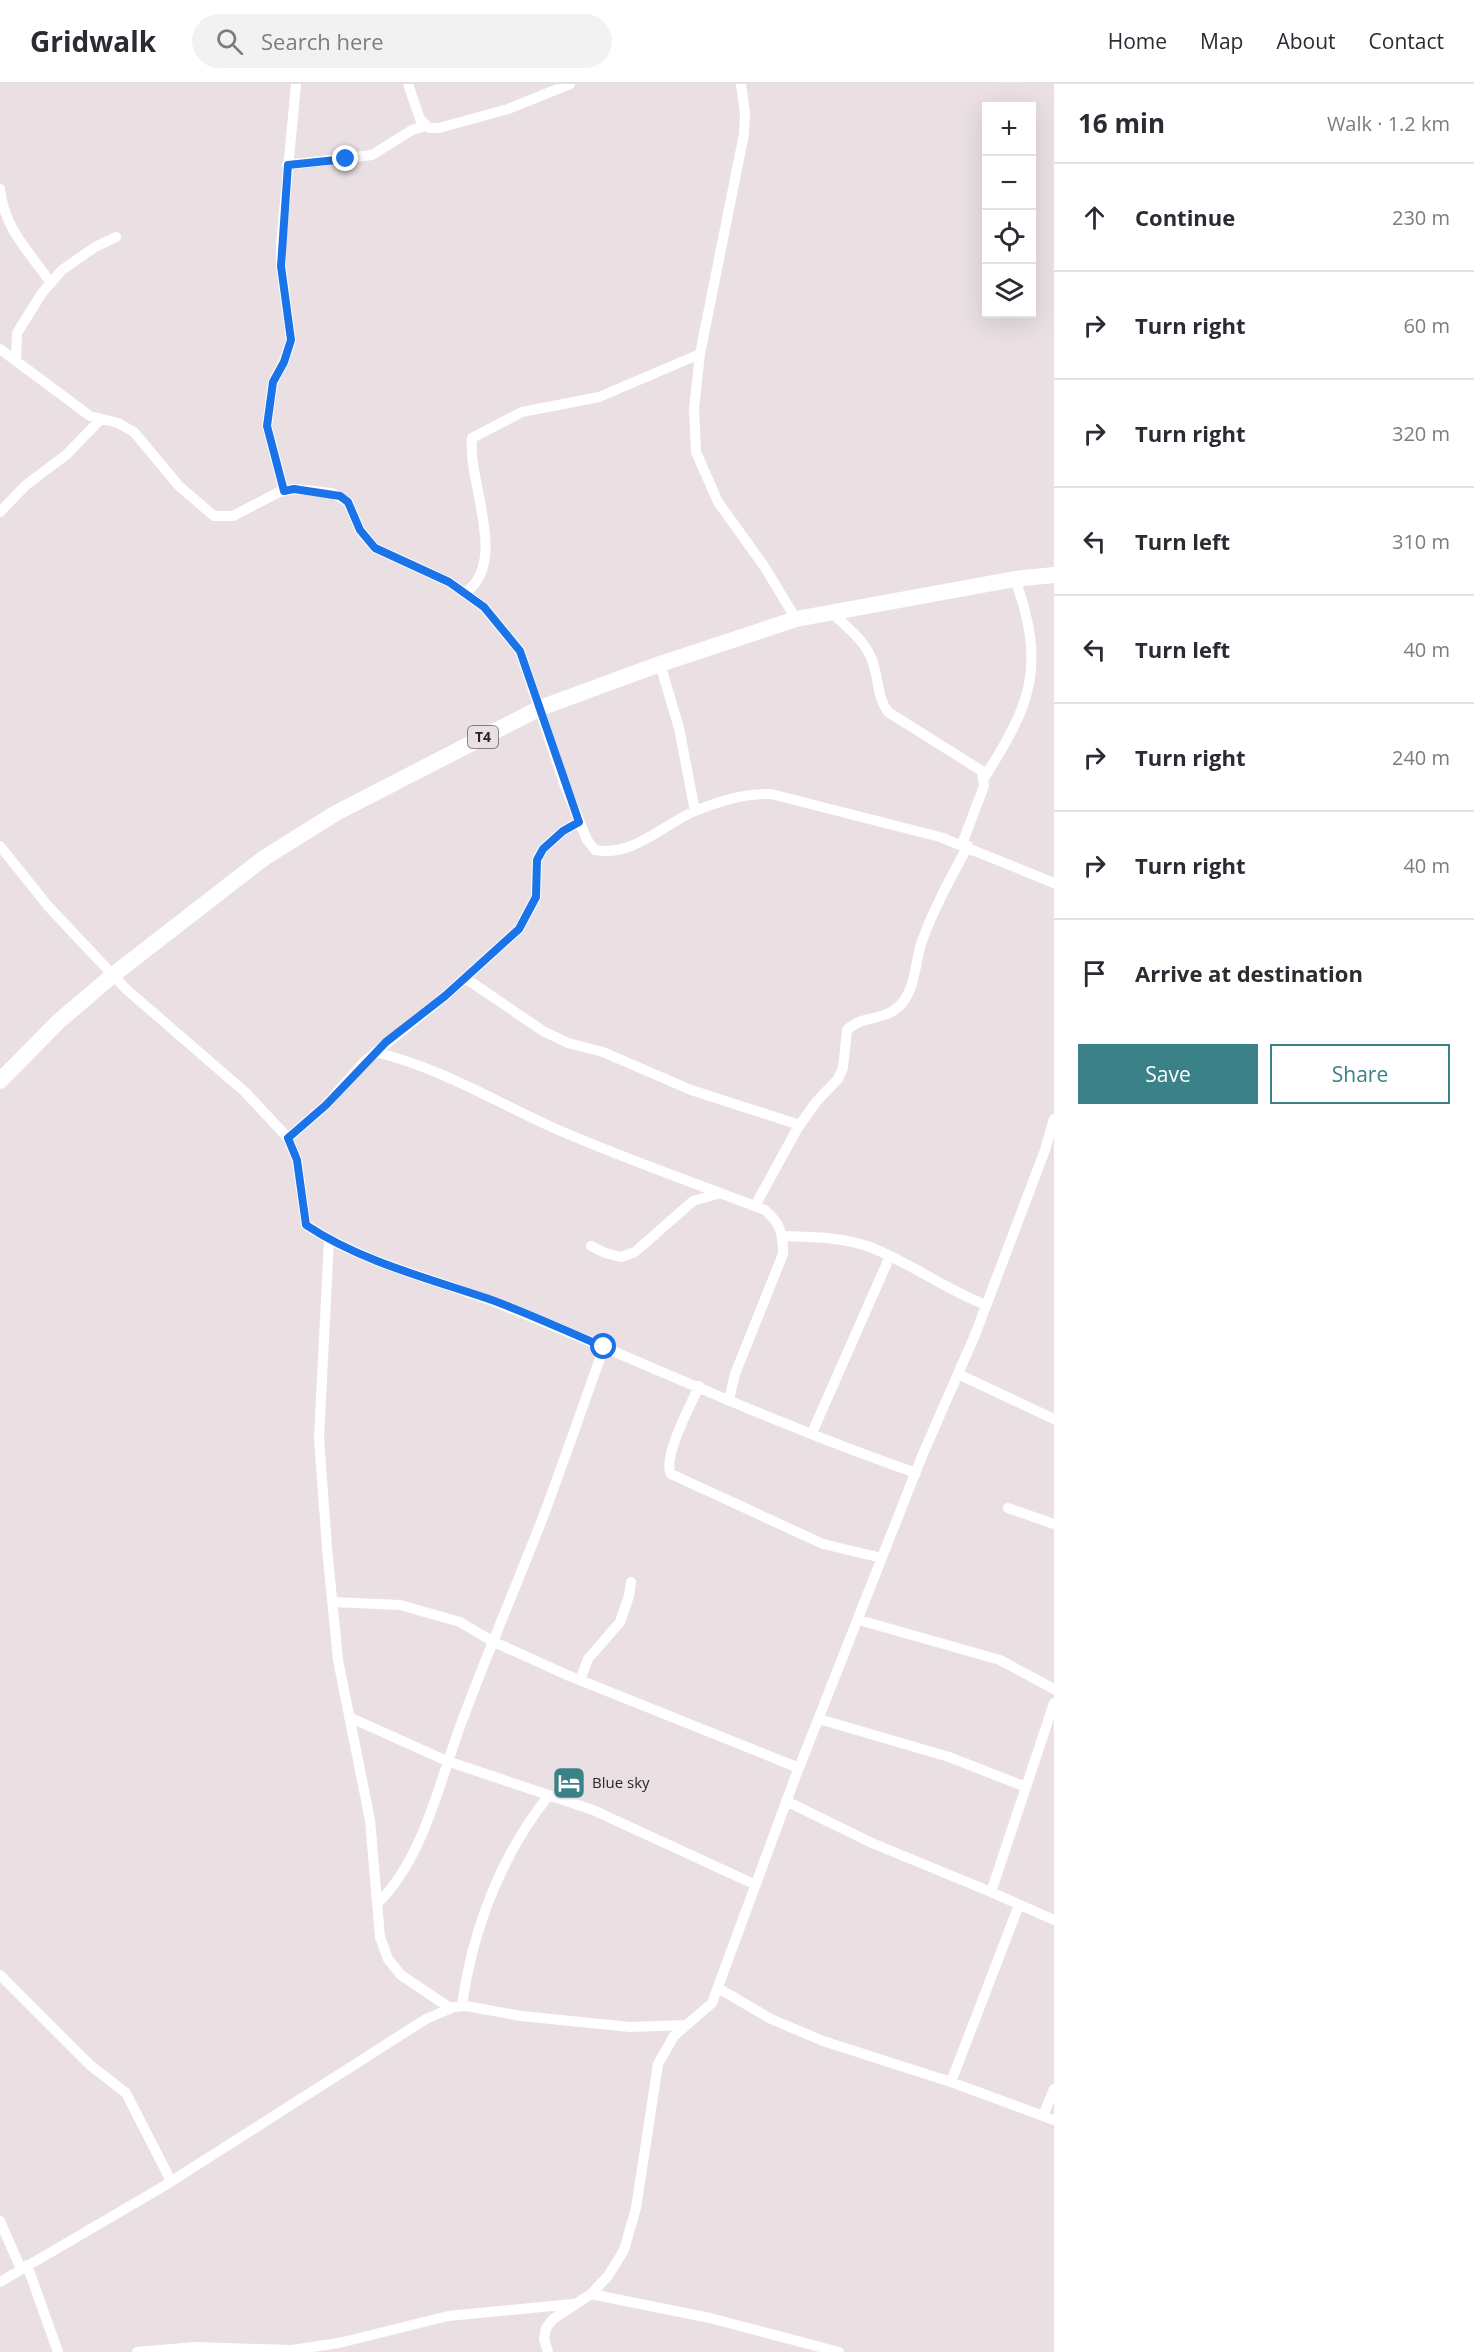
<!DOCTYPE html>
<meta charset="utf-8">
<style>
body{margin:0;font-family:"Open Sans",sans-serif;background:#f2f2f3;color:#2b2b33}
.controls{position:absolute;right:18px;top:18px;display:grid;overflow:hidden;border-radius:0px;box-shadow:0 6px 24px #0002}
.controls button{width:54px;height:54px;display:grid;place-items:center;padding:0;border:0;border-bottom:2px solid #e1e1e2;background:#fff;color:#2b2b33;font:30px sans-serif}
.stop{position:absolute;width:18px;height:18px;margin:-14px;border:4px solid #1a73e8;border-radius:50%;background:#fff}
.stop.end{background:#1a73e8;border-color:#fff;box-shadow:0 2px 6px #0008}
.list{margin:0;padding:0;list-style:none}
h2{display:flex;justify-content:space-between;align-items:center;height:78px;margin:0;padding:0 24px;font-size:26px}
h2 small{font-size:20px;font-weight:400;color:#7c7c81}
.list li{display:grid;grid-template-columns:39px 1fr auto;gap:18px;align-items:center;box-sizing:border-box;height:108px;padding:0 24px;border-top:2px solid #e1e1e2}
.list b{display:block;font-size:22px;white-space:nowrap}
.list em{font-size:20px;font-style:normal;color:#7c7c81}
.actions{display:flex;gap:12px;padding:18px 24px}
.actions a{flex:1;padding:14px 0;border:2px solid #3a8287;border-radius:0px;text-align:center;font-size:21px;color:#3a8287}
.actions .main{background:#3a8287;color:#fff}
.icon{flex:none;width:33px;height:33px;fill:none;stroke:currentColor;stroke-width:2;stroke-linecap:round;stroke-linejoin:round}
.map{position:relative;flex:none;width:1054px;height:2268px;overflow:hidden}
header{display:flex;align-items:center;gap:36px;box-sizing:border-box;height:84px;padding:0 30px;background:#fff;border-bottom:2px solid #e1e1e2}
header strong{font-size:28px}
nav{display:flex;gap:33px;margin-inline-start:auto;font-size:21px}
.search{width:420px;height:54px;background:#f2f2f3;display:flex;align-items:center;gap:15px;box-sizing:border-box;padding:0 21px;border-radius:33px;color:#7c7c81;font-size:22px}
main{display:flex}
aside{flex:1;background:#fff}
.map>svg:first-child{display:block}
</style>
<header>
<strong>Gridwalk</strong>
<div class="search"><svg class="icon" aria-label="search" viewBox="0 0 24 24"><circle cx="10" cy="10" r="6"/><path d="M15 15l6 6"/></svg>Search here</div>
<nav><a>Home</a><a>Map</a><a>About</a><a>Contact</a></nav>
</header>
<main>
<div class="map">
<svg width="1054" height="2268" viewBox="0 0 1054 2268">
<rect width="100%" height="100%" fill="#eae0e4"/>
<g fill="none" stroke-linecap="round" stroke-linejoin="round">
<path stroke="#fff" stroke-width="10" d="M408,0L420,35L429,44H439L508,25L570,0
M741,0L745,29L744,50L700,270L694,325L696,368L718,418L764,482L796,535
M287,81L372,71L412,46L425,42
M0,105C5,146 28,166 51,199
M0,265L90,332L118,339L134,348L179,402L214,432H233L279,408L294,405L332,409L348,418L360,446L375,464L449,498L484,523L520,567L565,702L587,756L595,766C634,773 662,741 695,727C720,717 745,709 771,710L940,753L1054,799
M16,277L17,249L42,209L62,186L95,163L116,153
M284,407L267,342L273,298L284,277L291,257L281,182V160L296,0
M0,428L26,401L66,371L101,335
M466,508C509,477 467,397 472,354L522,328L599,313L700,270
M831,528C846,542 867,558 873,579C879,596 877,613 888,628L982,687L984,702L962,760
M660,580L679,644L695,727
M984,694C1032,619 1046,582 1015,495
M0,762L48,822L126,905L245,1008L288,1054L297,1076L306,1141C366,1181 441,1196 507,1223C643,1278 777,1341 916,1389
M465,894L543,947L568,959L603,968L691,1006L800,1041
M375,968C439,983 496,1018 556,1045C625,1075 695,1099 765,1126C780,1139 783,1149 783,1170L735,1290L729,1316
M288,1054L326,1021L363,979L445,912L519,845L536,813L537,776L543,765L563,747L579,738
M755,1122L797,1045L816,1018L838,995L843,984L847,946C862,930 886,939 903,918C916,901 915,877 922,857C934,824 951,793 968,762
M783,1152C812,1153 842,1153 870,1163C911,1179 946,1206 986,1221
M329,1156L319,1354L327,1464L338,1576L370,1736L380,1853L388,1875L401,1891L450,1924
M591,1162L605,1169L621,1173L635,1168L693,1117L717,1110
M958,1290L1054,1335
M699,1302C691,1321 662,1373 671,1390L823,1460L882,1474
M812,1349L890,1172
M1008,1424L1054,1440
M333,1518L400,1521L460,1538L492,1557L567,1591L799,1684
M859,1536L1000,1576L1054,1605
M580,1596L588,1575L620,1538L629,1512L631,1498
M1054,1619L991,1808L1054,1836
M349,1633L447,1677L593,1726L756,1801
M819,1635L949,1673L1026,1703
M786,1717L872,1759L991,1808
M377,1820C426,1772 440,1693 464,1632C489,1565 517,1500 543,1433C564,1377 584,1319 604,1263
M0,1891L90,1981L126,2009L171,2097
M718,1904L771,1935L823,1957L951,1998L1054,2036
M462,1922C472,1847 501,1771 549,1711
M951,1998L1019,1821
M1043,2032L1054,2005
M0,2137L21,2185
M27,2181L58,2268
M0,2198L164,2102L426,1935L454,1923L466,1922L521,1932L630,1943L686,1941
M591,2210L710,2234L839,2268
M137,2268L195,2263L292,2266L339,2259L448,2232L573,2220
M548,2268L544,2255L546,2244L553,2235L591,2210L608,2192L624,2166L636,2124L658,1980L674,1952L712,1919L795,1694L922,1372L975,1251L1045,1066L1054,1035"/>
<path stroke="#fff" stroke-width="16" d="M0,997L59,937L113,891L264,774L336,729L540,624L660,580L796,535L1015,495L1054,491"/>
</g>
<g fill="none" stroke-linecap="round" stroke-linejoin="round">
<path stroke="#1a73e8" stroke-width="8" d="M346,75L288,81L281,182L291,256L284,278L273,298L267,342L284,407L294,405L340,412L348,418L360,446L375,464L449,498L484,523L520,567L579,738L563,747L543,765L537,776L536,813L519,845L445,912L386,958L326,1021L288,1054L297,1076L306,1141C360,1177 427,1194 489,1215C528,1229 566,1247 604,1263"/>
</g>
<defs>
<symbol id="hotel-square" viewBox="-11 -11 22 22"><rect x="-9" y="-9" width="18" height="18" rx="4" fill="#3a8287" stroke="#eae0e4"/><path d="M-6-4.5h1.5V1H6V5H4.5V3h-9V5H-6ZM-4 0a1.8 1.8 0 1 1 3.6 0ZM.5 0V-2.5h3Q6-2.5 6 0Z" fill="#fff"/></symbol>
</defs>
<g fill-rule="evenodd">
<use href="#hotel-square" x="550" y="1680" width="38" height="38"/>
</g>
<g text-anchor="middle" stroke-width="5" stroke-linejoin="round" paint-order="stroke">
<rect fill="#eae0e4" stroke="#635d60" stroke-width="1.5" x="468" y="642" width="30" height="22" rx="4.5"/>
<g font-size="14" font-weight="bold" fill="#292527">
<text x="483" y="658">T4</text>
</g>
<g font-size="15" fill="#292527" stroke="#eae0e4" text-anchor="start">
<text x="592" y="1704">Blue sky</text>
</g>
</g>
</svg>
<div class="controls">
<button>+</button>
<button>−</button>
<button><svg class="icon" aria-label="locate" viewBox="0 0 24 24"><circle cx="12" cy="12" r="6"/><path d="M12 2v4M12 18v4M2 12h4M18 12h4"/></svg></button>
<button><svg class="icon" aria-label="layers" viewBox="0 0 24 24"><path d="M12 4l9 5-9 5-9-5zM3 14l9 5 9-5"/></svg></button>
</div>
<div class="stop" style="left:604px;top:1263px"></div>
<div class="stop end" style="left:346px;top:75px"></div>
</div>
<aside>
<h2>16 min<small>Walk · 1.2 km</small></h2>
<ul class="list">
<li><svg class="icon" aria-label="ahead" viewBox="0 0 24 24"><path d="M12 20V5M6 11l6-6 6 6"/></svg><div><b>Continue</b></div><em>230 m</em></li>
<li><svg class="icon" aria-label="right" viewBox="0 0 24 24"><path d="M7 20v-9h11M14 6l5 5-5 5"/></svg><div><b>Turn right</b></div><em>60 m</em></li>
<li><svg class="icon" aria-label="right" viewBox="0 0 24 24"><path d="M7 20v-9h11M14 6l5 5-5 5"/></svg><div><b>Turn right</b></div><em>320 m</em></li>
<li><svg class="icon" aria-label="left" viewBox="0 0 24 24"><path d="M17 20v-9H6M10 6l-5 5 5 5"/></svg><div><b>Turn left</b></div><em>310 m</em></li>
<li><svg class="icon" aria-label="left" viewBox="0 0 24 24"><path d="M17 20v-9H6M10 6l-5 5 5 5"/></svg><div><b>Turn left</b></div><em>40 m</em></li>
<li><svg class="icon" aria-label="right" viewBox="0 0 24 24"><path d="M7 20v-9h11M14 6l5 5-5 5"/></svg><div><b>Turn right</b></div><em>240 m</em></li>
<li><svg class="icon" aria-label="right" viewBox="0 0 24 24"><path d="M7 20v-9h11M14 6l5 5-5 5"/></svg><div><b>Turn right</b></div><em>40 m</em></li>
<li><svg class="icon" aria-label="arrive" viewBox="0 0 24 24"><path d="M6 21V4h12l-3 4 3 4H6"/></svg><div><b>Arrive at destination</b></div></li>
</ul>
<div class="actions"><a class="main">Save</a><a>Share</a></div>
</aside>
</main>
